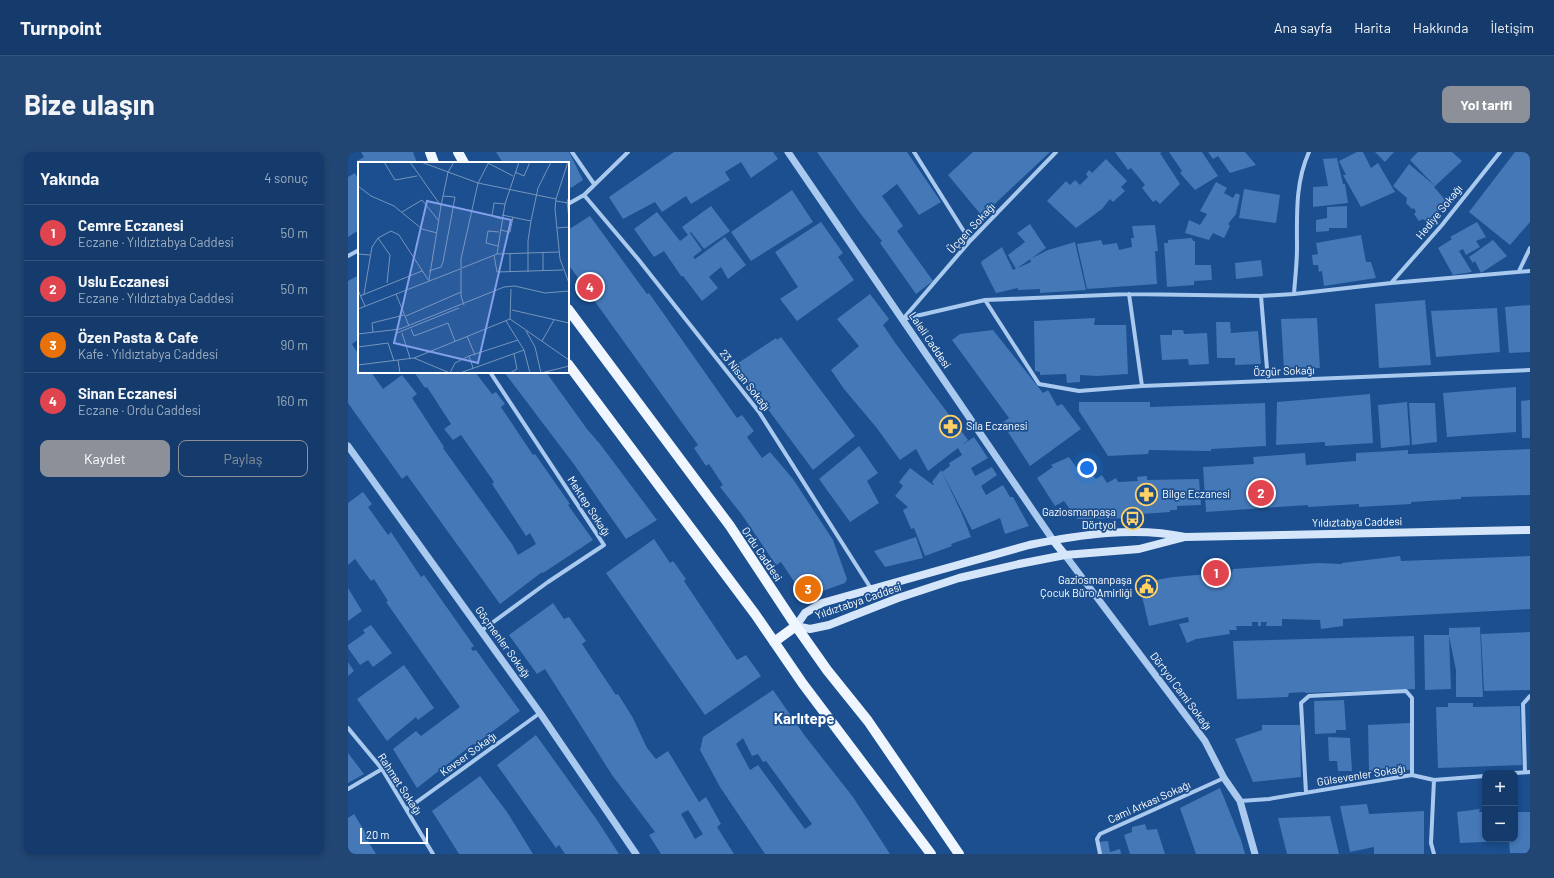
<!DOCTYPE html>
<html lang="tr">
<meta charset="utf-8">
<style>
body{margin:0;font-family:Barlow,sans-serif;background:#214673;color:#f1f3f6}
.controls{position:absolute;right:12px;bottom:12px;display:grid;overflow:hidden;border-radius:8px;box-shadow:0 2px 6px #0003}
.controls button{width:36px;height:36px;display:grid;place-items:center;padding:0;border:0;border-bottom:1px solid #33557e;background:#143b6b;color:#f1f3f6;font:20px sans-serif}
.scale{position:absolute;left:12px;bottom:10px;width:68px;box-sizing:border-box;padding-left:4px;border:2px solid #fff;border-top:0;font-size:11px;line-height:14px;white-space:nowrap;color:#fff;-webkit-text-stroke:3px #1b4f8f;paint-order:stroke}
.you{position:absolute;left:739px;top:316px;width:14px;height:14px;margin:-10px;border:3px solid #fff;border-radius:50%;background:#1a73e8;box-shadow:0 0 0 6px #1a73e833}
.badge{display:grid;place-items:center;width:26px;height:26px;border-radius:50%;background:#8c9099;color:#fff;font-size:13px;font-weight:700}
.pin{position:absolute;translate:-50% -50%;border:2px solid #fff;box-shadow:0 1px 4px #0006}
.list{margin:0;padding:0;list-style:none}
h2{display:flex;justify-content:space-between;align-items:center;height:52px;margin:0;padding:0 16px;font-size:17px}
h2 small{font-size:13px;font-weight:400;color:#9dadc1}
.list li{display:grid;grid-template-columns:26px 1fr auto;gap:12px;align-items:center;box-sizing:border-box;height:56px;padding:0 16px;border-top:1px solid #33557e}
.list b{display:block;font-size:15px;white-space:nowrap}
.list p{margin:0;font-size:13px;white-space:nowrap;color:#9dadc1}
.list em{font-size:13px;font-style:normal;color:#9dadc1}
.actions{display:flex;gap:8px;padding:12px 16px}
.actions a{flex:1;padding:9px 0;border:1px solid #8c9099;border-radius:8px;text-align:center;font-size:14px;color:#8c9099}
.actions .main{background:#8c9099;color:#fff}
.map{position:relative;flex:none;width:1182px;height:702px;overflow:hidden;border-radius:8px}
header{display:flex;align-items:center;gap:24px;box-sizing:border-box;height:56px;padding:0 20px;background:#143b6b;border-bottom:1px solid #33557e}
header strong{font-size:19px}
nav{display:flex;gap:22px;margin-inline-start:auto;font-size:14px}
.intro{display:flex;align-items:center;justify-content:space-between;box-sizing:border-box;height:96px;padding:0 24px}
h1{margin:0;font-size:28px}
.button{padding:10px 18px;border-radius:8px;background:#8c9099;color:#fff;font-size:14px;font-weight:700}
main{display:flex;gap:24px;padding:0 24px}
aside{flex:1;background:#143b6b;border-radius:8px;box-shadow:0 2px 6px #0003}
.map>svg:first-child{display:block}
</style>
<header>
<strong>Turnpoint</strong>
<nav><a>Ana sayfa</a><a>Harita</a><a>Hakkında</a><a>İletişim</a></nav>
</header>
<div class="intro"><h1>Bize ulaşın</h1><a class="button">Yol tarifi</a></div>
<main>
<aside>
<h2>Yakında<small>4 sonuç</small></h2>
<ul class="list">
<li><span class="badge" style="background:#e0444e">1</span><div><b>Cemre Eczanesi</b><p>Eczane · Yıldıztabya Caddesi</p></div><em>50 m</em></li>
<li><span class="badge" style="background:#e0444e">2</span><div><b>Uslu Eczanesi</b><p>Eczane · Yıldıztabya Caddesi</p></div><em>50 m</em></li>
<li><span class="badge" style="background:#e8710a">3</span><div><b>Özen Pasta &amp; Cafe</b><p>Kafe · Yıldıztabya Caddesi</p></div><em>90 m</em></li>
<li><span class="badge" style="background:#e0444e">4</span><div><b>Sinan Eczanesi</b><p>Eczane · Ordu Caddesi</p></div><em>160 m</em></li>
</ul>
<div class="actions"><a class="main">Kaydet</a><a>Paylaş</a></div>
</aside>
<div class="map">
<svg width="1182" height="702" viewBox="0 0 1182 702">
<rect width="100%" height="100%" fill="#1b4f8f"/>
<path fill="#4478b7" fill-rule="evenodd" d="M13,0H65L69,11H10L9,9L16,5Z
M148,0H221L235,28L223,36L220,32V11H155Z
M326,0H425L430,7L403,26L393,10L377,20L382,28L343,52L338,44L314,60L307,50L275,67L261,45Z
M469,0H559L561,3L593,50L571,63L549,32L534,44L555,74L549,79L585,129L568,142L532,91L534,89L512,61Z
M625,0H702L634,64L600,23Z
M767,0H814L812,1L832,32L812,52L808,48L805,50L794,36L797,33L783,16L780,18Z
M821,0H854L870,24L847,38L832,21L834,19Z
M860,0H897L908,13L882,21L870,4L865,7Z
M1009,0H1015L1023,16L1030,11L1047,40L1013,55L995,23H998L991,9Z
M1027,0H1046L1037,10Z
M1070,0H1104L1114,9L1086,35L1099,50L1080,71L1075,67L1071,69L1066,62L1068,60L1066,56L1064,57L1058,51L1059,46L1045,34L1061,12L1087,34L1062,8Z
M1167,0H1182V70L1162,93L1121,60Z
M989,6L995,32H997L1000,51L965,55V35L980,34L975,7Z
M758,7L779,29L773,35L777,39L765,50L762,47L754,57L728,76L699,49L718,29L722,33L727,28L732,33L740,25L738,22L741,18L744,21Z
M7,21L11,29V78L0,85V25Z
M868,30L879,36L876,41L885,46L888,41L892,43L888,62L880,72L882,74L876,86L865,81L861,88L837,81L841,68L852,73L859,62L852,59Z
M896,37L932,43L928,71L891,66Z
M444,38L465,70L403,109L383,80Z
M363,54L382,79L356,97L343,80L342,81L354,98L345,105L347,107L377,85L398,113L380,127L373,115L361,125L370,136L354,149L335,124H333L316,99L306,105L286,77L309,60L332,89L340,83L334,75Z
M999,54V76H981V79L968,80V68L979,66V55Z
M242,64L299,142L301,141L389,266L394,263L406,279L399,285L414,306L422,300L445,327L485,388L499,427L497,431L461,444L455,443L433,410L428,413L394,363L372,335L375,333L361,312L358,314L346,296L350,293L220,112V78Z
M473,70L495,101L490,105L506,128L449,169L432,147L450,135L427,100Z
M1129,70L1138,85L1128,89L1132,95L1118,103L1115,97L1111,99L1124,120L1105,123L1090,96L1104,87L1102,85Z
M682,72L698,96L668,117L660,103L677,90L669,81Z
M807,73L810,99H807L809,132L739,137L729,92L753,88L755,93L769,91L771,98L784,95L783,86H786L784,74Z
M1013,83L1018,110H1023L1028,126L976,134L974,119L971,120L970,113H965L964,103L970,102L968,91Z
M844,86L845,89H847V113H863L864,128L846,129V133L819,135L816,91H820V88Z
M1145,88L1159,104L1133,121L1127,109L1125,111L1121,105Z
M727,90L738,138L692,141V137L670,138V136L648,141L633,111L634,109L654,95L665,118L683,110L682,107L700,98Z
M913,108L915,124L888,127L887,111Z
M11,123V187L4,192L11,203V220H23L35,237L54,223L69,242L64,246L96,295L95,296L164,392L170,403L188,392L182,381L178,384L144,332L146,330L113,283L105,288L96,277L103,272L79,235L77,236L66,220H127L144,242L148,240L157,252L153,255L185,303L187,302L222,352L220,353L245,388L195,421L194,420L152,452L59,323L54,327L0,251V129Z
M522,142L541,167L535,173L548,192L620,288L614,293L626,285L640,306L623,316L627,324L644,315L649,323L633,334L638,343L655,333L662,345H665L681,374L657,382L652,366L624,378L594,320L602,314L601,311L614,303L610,296L580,319L568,297L552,308L528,275L496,237L483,218L511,194L489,167Z
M1077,148L1083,213L1031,216L1027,152Z
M1182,153V200L1161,201L1157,155Z
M1149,156L1152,200L1088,205L1083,159Z
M747,166L746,173H778L780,222L749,224L732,223V230L719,231L718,222L692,223V220L687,219L686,169Z
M969,166L972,216L936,217L933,167Z
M868,170H882L883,181L910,179L913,212L887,213V206H869Z
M645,178L695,241L700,238L709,254L714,252L733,277L682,314L654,271L661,266L604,188L612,182Z
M824,178H835L836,182L859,181L861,212L841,213L840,207L814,208L812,183H824Z
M433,185L507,284L465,318L387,213L428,186L429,188Z
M156,220H198L239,277L252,292L309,368L278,387L225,311Z
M1168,235V280L1099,285L1095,241Z
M1022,242L1025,291L977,294V290L928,293L929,250Z
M1182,248V286H1174L1173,249Z
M731,250H802V255L917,251L918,294L863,297V299L801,298L800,302L760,304L731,259Z
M1059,250L1062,293L1033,296L1030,253Z
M1061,251H1087L1089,290L1064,293Z
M511,294L530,321L519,329L531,351L502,370L471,327Z
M1182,297V343L1113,345V347L1063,350V352L1011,355V352L960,355V353L858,360L855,315L906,312L905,305L957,301L958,313L1008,309V301L1060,298V302Z
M721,305L734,323L741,319L748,327L754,323L759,331L768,326L770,330L790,329L789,325L799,324V328L851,327L853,353L829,354V358H822V360L793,362L796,366L729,367L716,349L707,354L689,326L705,315L703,313Z
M562,316L585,333H586L584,330L593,318L614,362L623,385L603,392L604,394L577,404L566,376L563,377L555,358L560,355L547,344L555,334L551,330Z
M15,340L24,352L20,355L40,383L43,380L73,425L76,423L126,494L123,496L125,499L128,498L172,559L126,593L125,592L69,636L45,597L68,579L73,584L112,555L38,450L40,449L26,427L23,429L7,407L0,413V351Z
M568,385L575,406L537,415L526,399Z
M306,387L322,411L325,409L338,427L336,429L389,508L398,503L413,524L357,563L258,421Z
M1052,404L1053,409L1182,404V457L995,467V474L973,477L972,468L934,467V474H918L919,470H913V474H910V470H904V474H888L889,478H881L882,482L848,487L839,491L831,472L841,470L840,465L801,474L791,431L825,425L884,420L885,417L970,411L994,412V411Z
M0,436L14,459L0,469Z
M205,451L216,467L221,465L238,489L234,492L268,543L270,542L285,566L299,596L308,607L320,599L351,650L358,645L373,672L369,675L386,702H313L301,683L307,680L264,623L197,517L189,522L161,483ZM340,658L355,682L347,687L333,662Z
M23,473L44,501L25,515L20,508L12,513L0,496V493L17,481L15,478Z
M1132,475L1135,545H1108V518L1101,484L1103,537L1077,538L1076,483H1101V476Z
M1182,480V538L1136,539L1133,482Z
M1066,484L1067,537L957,541V540L941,541L940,545L889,547L885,489Z
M0,510L6,519L0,524Z
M56,513L86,556L70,568L68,565L39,589L9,547Z
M425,538L457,584L505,645L542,702H417L372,635L352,598L355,585ZM395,586L404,604L410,602L415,610L418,609L464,672L457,677L410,613L402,618L388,592Z
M996,548L998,578H988V581L967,582L966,549Z
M1100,551H1125V555L1172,554L1174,613L1090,616L1088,555H1100Z
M1062,571L1063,618L1021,619L1020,573Z
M914,573H952L953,625L905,630L887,587L914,578Z
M188,583L249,668L271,702H217L211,693L208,696L149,613Z
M980,585L1002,586L1004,619H990L989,609H981Z
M0,601L16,622L0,631Z
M132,624L159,660L185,702H111L84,659Z
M872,636L893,688L897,702H848L832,656Z
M1019,652L1021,662L1076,659V702H1026V695L1002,700L992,654Z
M1132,657L1131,660H1137V687H1167V660H1182V697L1180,701H1162L1161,689L1112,691L1109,660Z
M6,662L22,688L20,689L28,702H0V666Z
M982,664L991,702H939L930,666Z
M797,672L799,678L809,677L817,702H782L776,683L784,680V675Z
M760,689L762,700L772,697L773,702H753L750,690Z"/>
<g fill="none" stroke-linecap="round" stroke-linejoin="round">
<path stroke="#a9c9ee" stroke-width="4" d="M224,0L246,32
M566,0L622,89
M236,43L290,107L411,260L524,438
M220,52L236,43L280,0
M0,104L11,98
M1171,119L1182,96
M1043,131L1094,73L1152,0
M781,142L794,234
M946,142C947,127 949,112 949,96C949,63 947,31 961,0
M913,144L920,229
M637,148L691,232L731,239L794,234L1182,218
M555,167L637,148L781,142L913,144L946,142L1043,131L1182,119
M555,167L622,89L708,0
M133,479L200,430L256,393L142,220
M0,576L34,617L85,702
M1177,620L1175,552L1182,544
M1167,621L1182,620
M1086,628L1083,691L1086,702
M0,637L34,617
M958,641L953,551L961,544L1058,539L1064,546V623
M892,649L921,647L1064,623L1086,628L1137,624
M59,657L192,561
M752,702L749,687L752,682L876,626"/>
<path stroke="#a9c9ee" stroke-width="7" d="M440,0L705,388
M0,294L192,561L288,702
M717,403L857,589L876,626L892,649L907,702"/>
<path stroke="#d6e6fa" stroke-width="8" d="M837,385L791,397L717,403L671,412L611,426L550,446L481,473L462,477L448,474L457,461L474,451L681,393C730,383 787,374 837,385L1182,378
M705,388L717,403"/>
<path stroke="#f0f6ff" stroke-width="10" d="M82,0L86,11
M110,0L116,11
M220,157L382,374L448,474L479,518L520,569L611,702
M220,212L407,462L455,532L583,702
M426,490L448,474"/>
</g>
<defs>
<symbol id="pharmacy-ring" viewBox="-11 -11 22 22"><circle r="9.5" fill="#1b4f8f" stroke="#ffd166" stroke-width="1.5"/><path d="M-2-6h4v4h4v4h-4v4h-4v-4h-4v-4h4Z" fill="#ffd166"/></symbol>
<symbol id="bus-ring" viewBox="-11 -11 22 22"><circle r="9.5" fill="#1b4f8f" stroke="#ffd166" stroke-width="1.5"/><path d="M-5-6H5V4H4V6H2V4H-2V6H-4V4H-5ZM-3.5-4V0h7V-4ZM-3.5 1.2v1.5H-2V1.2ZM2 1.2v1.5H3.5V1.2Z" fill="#ffd166"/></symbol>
<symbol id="civic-ring" viewBox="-11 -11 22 22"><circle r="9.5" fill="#1b4f8f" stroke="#ffd166" stroke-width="1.5"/><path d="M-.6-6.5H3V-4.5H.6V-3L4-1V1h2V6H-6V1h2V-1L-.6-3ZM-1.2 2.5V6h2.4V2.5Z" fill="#ffd166"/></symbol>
</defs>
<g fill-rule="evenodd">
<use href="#pharmacy-ring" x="590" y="262" width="25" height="25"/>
<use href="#pharmacy-ring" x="786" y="330" width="25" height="25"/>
<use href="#bus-ring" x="772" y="354" width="25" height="25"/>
<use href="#civic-ring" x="786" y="422" width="25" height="25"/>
</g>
<g text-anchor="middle" stroke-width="3.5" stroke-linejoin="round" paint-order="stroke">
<g font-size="11" fill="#fff" stroke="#1b4f8f">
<text transform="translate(1091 60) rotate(-51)" y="4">Hediye Sokağı</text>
<text transform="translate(623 76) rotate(-47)" y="4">Üçgen Sokağı</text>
<text transform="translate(582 188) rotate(56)" y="4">Laleli Caddesi</text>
<text transform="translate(936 219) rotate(-2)" y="4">Özgür Sokağı</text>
<text transform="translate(397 228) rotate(52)" y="4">23 Nisan Sokağı</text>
<text transform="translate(241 354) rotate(57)" y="4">Mektep Sokağı</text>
<text transform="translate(1009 370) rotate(-1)" y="4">Yıldıztabya Caddesi</text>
<text transform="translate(414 402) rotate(56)" y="4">Ordu Caddesi</text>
<text transform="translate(510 449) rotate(-19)" y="4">Yıldıztabya Caddesi</text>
<text transform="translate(155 490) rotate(54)" y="4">Göçmenler Sokağı</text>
<text transform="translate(833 539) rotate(53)" y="4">Dörtyol Cami Sokağı</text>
<text transform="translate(120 602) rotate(-36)" y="4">Kevser Sokağı</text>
<text transform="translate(1013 623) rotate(-9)" y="4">Gülsevenler Sokağı</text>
<text transform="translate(52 632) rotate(57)" y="4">Rahmet Sokağı</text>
<text transform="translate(801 650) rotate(-24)" y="4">Cami Arkası Sokağı</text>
</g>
<g font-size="11" fill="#fff" stroke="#1b4f8f" text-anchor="start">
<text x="618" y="278">Sıla Eczanesi</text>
<text x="814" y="346">Bilge Eczanesi</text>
<text x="768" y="364" text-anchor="end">Gaziosmanpaşa<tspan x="768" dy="13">Dörtyol</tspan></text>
<text x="784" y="432" text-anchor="end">Gaziosmanpaşa<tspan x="784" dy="13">Çocuk Büro Amirliği</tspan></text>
</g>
<g font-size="15" font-weight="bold" fill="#fff" stroke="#1b4f8f">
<text x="456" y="572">Karlıtepe</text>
</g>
</g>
<g transform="translate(10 10)">
<rect width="211" height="211" fill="#1b4f8f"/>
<path fill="none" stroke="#7695bc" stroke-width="1" d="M26,0L37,18L59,14M52,0L83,44M63,0L120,21L198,37M210,0L198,37L197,47L202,97L211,121M130,1L155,14M157,10L166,14L172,0M0,24L13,34L36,44L64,67L79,71M211,35L209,40L211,56M198,39L211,41M44,50L64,38L81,59M144,53L173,59M143,57L134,54L136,41L147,42M199,66L211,65M142,68L152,70L155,55M20,76L32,93L29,121M140,84L128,81L130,69L141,70M185,91V109M0,92L12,93M139,92L147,42L161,0M136,93L139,110L205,108M104,106L139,92L201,90M71,109L83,105L85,100L93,57L97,35L85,34M152,110V91M170,110V79L173,59L180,26L193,0M71,118L83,44L90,10L96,0M0,128L7,144M6,132L14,85L20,76L33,69L41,73L71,119M38,132L51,164M2,134L64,109M106,143L103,134V97L120,21L131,0M0,147L102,107M154,148L211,161M48,154L103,130M152,157L211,198M148,159L166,188L172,211M53,167L56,174L90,161L97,179M168,169L177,185L183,211L211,204M15,170L14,161L46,153M39,171L101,146M44,171L52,196M0,172L42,167L146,125L157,124L187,131L211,129M109,174L117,193M184,179L196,158M0,185L30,181L36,199M111,194L115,206M56,196L92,211M40,198L42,211M0,203L56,196L152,157L153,127M92,211L97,201L111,194L160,178M102,211L166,188M152,211L159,207L156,192"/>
<path fill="#839eea" fill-opacity="0.15" stroke="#839eea" stroke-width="2" d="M69,39L153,58L120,201L36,181Z"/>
<rect width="211" height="211" fill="none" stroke="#fff" stroke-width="2"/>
</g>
</svg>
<div class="controls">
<button>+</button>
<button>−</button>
</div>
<div class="scale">20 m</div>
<div class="you"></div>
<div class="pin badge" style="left:868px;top:421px;background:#e0444e">1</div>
<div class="pin badge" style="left:913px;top:341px;background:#e0444e">2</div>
<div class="pin badge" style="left:460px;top:437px;background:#e8710a">3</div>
<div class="pin badge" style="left:242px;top:135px;background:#e0444e">4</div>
</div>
</main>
